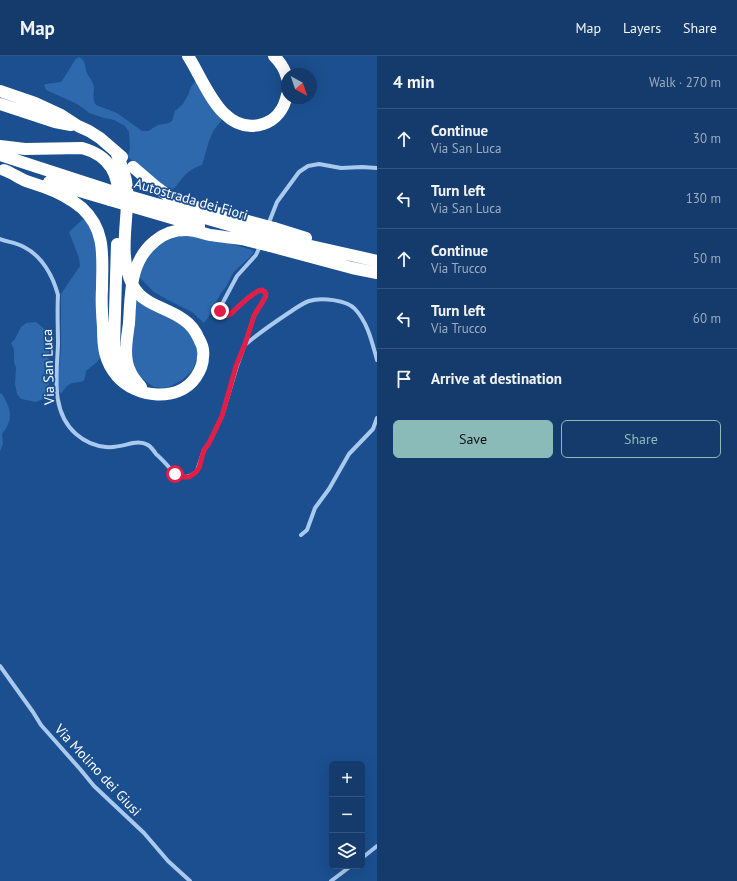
<!DOCTYPE html>
<meta charset="utf-8">
<style>
body{margin:0;font-family:"PT Sans",sans-serif;background:#1d4271;color:#f1f3f6}
.controls{position:absolute;right:12px;bottom:12px;display:grid;overflow:hidden;border-radius:6px;box-shadow:0 4px 16px #0002}
.controls button{width:36px;height:36px;display:grid;place-items:center;padding:0;border:0;border-bottom:1px solid #33557e;background:#143b6b;color:#f1f3f6;font:20px sans-serif}
.compass{position:absolute;left:281px;top:12px;width:36px;height:36px;border-radius:50%;background:#143b6b;box-shadow:0 4px 16px #0002;rotate:140deg}
.stop{position:absolute;width:12px;height:12px;margin:-9px;border:3px solid #e11d48;border-radius:50%;background:#fff}
.stop.end{background:#e11d48;border-color:#fff;box-shadow:0 1px 4px #0008}
.list{margin:0;padding:0;list-style:none}
h2{display:flex;justify-content:space-between;align-items:center;height:52px;margin:0;padding:0 16px;font-size:17px}
h2 small{font-size:13px;font-weight:400;color:#9dadc1}
.list li{display:grid;grid-template-columns:26px 1fr auto;gap:12px;align-items:center;box-sizing:border-box;height:60px;padding:0 16px;border-top:1px solid #33557e}
.list b{display:block;font-size:15px;white-space:nowrap}
.list p{margin:0;font-size:13px;white-space:nowrap;color:#9dadc1}
.list em{font-size:13px;font-style:normal;color:#9dadc1}
.actions{display:flex;gap:8px;padding:12px 16px}
.actions a{flex:1;padding:9px 0;border:1px solid #8bbbb9;border-radius:6px;text-align:center;font-size:14px;color:#8bbbb9}
.actions .main{background:#8bbbb9;color:#111}
.icon{flex:none;width:22px;height:22px;fill:none;stroke:currentColor;stroke-width:2;stroke-linecap:round;stroke-linejoin:round}
.map{position:relative;flex:none;width:377px;height:825px;overflow:hidden}
header{display:flex;align-items:center;gap:24px;box-sizing:border-box;height:56px;padding:0 20px;background:#143b6b;border-bottom:1px solid #33557e}
header strong{font-size:19px}
nav{display:flex;gap:22px;margin-inline-start:auto;font-size:14px}
main{display:flex}
aside{flex:1;background:#143b6b}
.map>svg:first-child{display:block}
</style>
<header>
<strong>Map</strong>
<nav><a>Map</a><a>Layers</a><a>Share</a></nav>
</header>
<main>
<div class="map">
<svg width="377" height="825" viewBox="0 0 377 825">
<rect width="100%" height="100%" fill="#1b4f8f"/>
<path fill="#2e69ad" d="M79,1C87,6 84,9 87,17C89,22 93,25 94,31C94,38 92,43 96,49L117,57L142,75H148L158,69L169,67L172,65L175,55L183,48L188,39L191,31L196,24L218,60L222,64C208,78 208,92 202,109C192,112 186,117 180,125C177,129 175,132 170,135L128,101L130,92L129,76L125,70L114,64L104,62L89,57L83,52L75,47L46,34L44,29C50,26 56,28 62,25L75,4Z
M84,162L87,165L96,188L100,302L97,306L86,315C85,330 81,324 70,328C66,330 63,335 61,338L59,335L58,323L61,294V238L80,210L79,202L69,176Z
M187,178L225,186L252,194L254,196L250,201L238,212L233,217L226,231L221,237L215,248L208,262L204,267L192,256L168,244L154,236L139,221C141,216 142,211 144,206C152,188 169,183 187,178Z
M137,242L183,269L197,287L198,299L193,314L182,324L169,331L162,332L154,331L148,327L139,320L133,311L131,303L133,265Z
M36,266L53,280L48,300L52,315L48,332L43,343L36,346L21,343L17,338L15,328L16,312L14,306V293L11,287L15,283L21,271L26,267Z
M0,337L2,338C11,353 14,363 2,378L3,388L0,395Z"/>
<g fill="none" stroke-linecap="round" stroke-linejoin="round">
<path stroke="#a9c9ee" stroke-width="4" d="M268,169L277,146L299,116L308,110L319,108L341,112L362,111L377,112
M0,183C8,186 17,187 24,191C42,200 53,220 58,239C57,255 58,272 58,288C57,318 50,355 76,378C84,385 95,390 106,391C116,392 124,389 133,387C138,386 143,386 148,389C151,391 154,395 156,398C163,404 169,411 175,418L178,420L186,421L192,419L197,415L204,394L209,387L222,360L237,310L245,288L254,260L266,240C266,236 264,234 260,234C253,238 245,244 239,250C236,252 233,257 229,259C223,262 220,256 221,250L237,220L256,199L260,190
M246,288C260,276 275,266 290,256C296,252 303,247 309,245C321,241 347,244 355,253C368,267 372,286 377,304
M301,479L307,474L315,452L329,433L349,398L373,373L377,362
M0,610L33,656L41,669L80,713L94,730L144,777L168,805L190,825
M362,802L377,790
M331,825L351,810"/>
<path stroke="#fff" stroke-width="12" d="M188,0C205,26 222,81 263,68C276,64 284,53 287,39
M274,0C280,6 285,13 287,22
M0,35L35,47L61,59L78,70L89,75L100,82L122,101
M0,48L55,66L71,69
M0,90L25,93L82,92C111,100 119,119 119,146
M0,99L111,135
M4,114C12,117 19,122 26,125C32,127 38,129 44,131C58,136 71,143 82,152C107,175 102,203 102,233C101,246 102,258 103,271C103,290 104,305 117,320C136,342 178,347 196,321C200,315 203,308 203,301C204,295 202,288 199,283C196,276 190,268 184,264C167,251 144,250 133,230C117,200 129,164 127,132C126,119 121,108 116,96
M49,126L110,144
M274,172L306,182
M271,181L377,205
M117,188L114,290L116,304L122,316
M270,190L352,212L377,217
M129,267C127,283 123,301 130,315C132,321 137,326 141,331"/>
<path stroke="#fff" stroke-width="12" d="M133,111L155,130L167,139L183,146L199,152L274,172
M111,135L271,181
M110,144L199,170
M234,181L270,190
M129,267C131,238 129,206 155,185C163,178 175,174 186,174C194,174 202,177 210,179C220,180 230,182 241,183"/>
</g>
<g fill="none" stroke-linecap="round" stroke-linejoin="round">
<path stroke="#e11d48" stroke-width="5" d="M175,418L182,421H189L195,417L199,412L204,394L209,387L222,360L236,310L245,288L254,260C257,252 265,246 266,238C265,236 264,235 262,234C256,233 234,255 229,259C224,260 222,259 220,255"/>
</g>
<g text-anchor="middle" stroke-width="3.5" stroke-linejoin="round" paint-order="stroke">
<g font-size="14" fill="#fff" stroke="#1b4f8f">
<text transform="translate(191 143) rotate(16)" y="5">Autostrada dei Fiori</text>
<text transform="translate(48 311) rotate(-92)" y="5">Via San Luca</text>
<text transform="translate(98 714) rotate(47)" y="5">Via Molino dei Giusi</text>
</g>
</g>
</svg>
<div class="controls">
<button>+</button>
<button>−</button>
<button><svg class="icon" aria-label="layers" viewBox="0 0 24 24"><path d="M12 4l9 5-9 5-9-5zM3 14l9 5 9-5"/></svg></button>
</div>
<svg class="compass" viewBox="-18 -18 36 36"><path d="M0-13l5 13h-10z" fill="#e53935"/><path d="M0 13l5-13h-10z" fill="#9dadc1"/></svg>
<div class="stop" style="left:175px;top:418px"></div>
<div class="stop end" style="left:220px;top:255px"></div>
</div>
<aside>
<h2>4 min<small>Walk · 270 m</small></h2>
<ul class="list">
<li><svg class="icon" aria-label="ahead" viewBox="0 0 24 24"><path d="M12 20V5M6 11l6-6 6 6"/></svg><div><b>Continue</b><p>Via San Luca</p></div><em>30 m</em></li>
<li><svg class="icon" aria-label="left" viewBox="0 0 24 24"><path d="M17 20v-9H6M10 6l-5 5 5 5"/></svg><div><b>Turn left</b><p>Via San Luca</p></div><em>130 m</em></li>
<li><svg class="icon" aria-label="ahead" viewBox="0 0 24 24"><path d="M12 20V5M6 11l6-6 6 6"/></svg><div><b>Continue</b><p>Via Trucco</p></div><em>50 m</em></li>
<li><svg class="icon" aria-label="left" viewBox="0 0 24 24"><path d="M17 20v-9H6M10 6l-5 5 5 5"/></svg><div><b>Turn left</b><p>Via Trucco</p></div><em>60 m</em></li>
<li><svg class="icon" aria-label="arrive" viewBox="0 0 24 24"><path d="M6 21V4h12l-3 4 3 4H6"/></svg><div><b>Arrive at destination</b></div></li>
</ul>
<div class="actions"><a class="main">Save</a><a>Share</a></div>
</aside>
</main>
